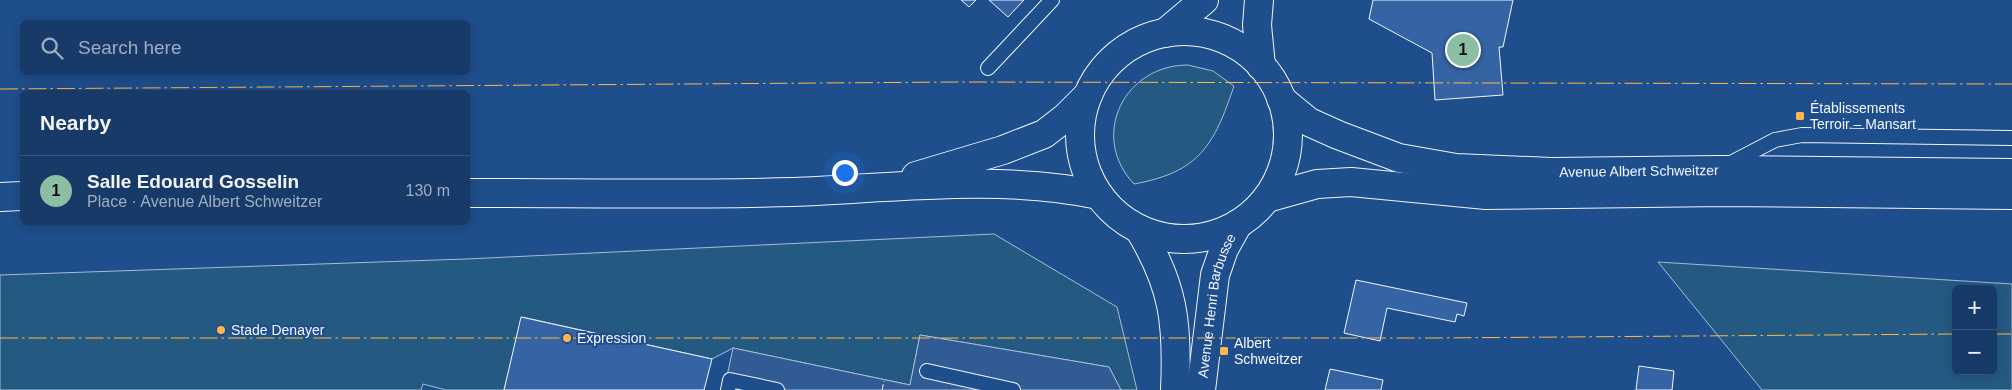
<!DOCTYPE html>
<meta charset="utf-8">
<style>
body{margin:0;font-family:Arial,sans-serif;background:#244571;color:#f1f3f6}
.controls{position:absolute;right:15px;bottom:15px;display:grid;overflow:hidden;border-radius:8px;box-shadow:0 2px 12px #0003}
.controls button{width:45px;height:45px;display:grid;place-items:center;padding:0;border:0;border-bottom:1px solid #36547d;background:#173a69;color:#f1f3f6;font:25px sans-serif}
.you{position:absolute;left:844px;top:172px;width:18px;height:18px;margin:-12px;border:4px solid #fff;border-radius:50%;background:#1a73e8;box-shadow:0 0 0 8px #1a73e833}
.badge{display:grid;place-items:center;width:32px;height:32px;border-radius:50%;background:#8abfa5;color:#111;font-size:16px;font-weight:700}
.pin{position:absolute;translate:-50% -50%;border:2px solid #fff;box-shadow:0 1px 5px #0006}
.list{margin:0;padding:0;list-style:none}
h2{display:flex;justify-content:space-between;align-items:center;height:65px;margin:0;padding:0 20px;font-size:21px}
h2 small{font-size:16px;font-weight:400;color:#9eadc0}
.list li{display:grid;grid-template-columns:32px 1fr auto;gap:15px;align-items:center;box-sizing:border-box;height:70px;padding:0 20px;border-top:1px solid #36547d}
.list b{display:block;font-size:19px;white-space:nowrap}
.list p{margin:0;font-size:16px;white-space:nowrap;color:#9eadc0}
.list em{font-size:16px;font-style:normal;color:#9eadc0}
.icon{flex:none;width:28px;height:28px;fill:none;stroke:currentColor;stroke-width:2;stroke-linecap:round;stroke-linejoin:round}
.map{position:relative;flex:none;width:2012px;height:390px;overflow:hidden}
.search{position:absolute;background:#173a69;box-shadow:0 2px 12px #0003;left:20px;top:20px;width:450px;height:55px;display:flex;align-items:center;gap:12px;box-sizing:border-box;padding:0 18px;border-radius:8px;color:#9eadc0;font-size:19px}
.panel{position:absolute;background:#173a69;box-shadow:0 2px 12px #0003;left:20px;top:90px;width:450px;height:135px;border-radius:8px}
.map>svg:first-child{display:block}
</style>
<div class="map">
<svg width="2012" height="390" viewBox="0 0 2012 390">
<rect width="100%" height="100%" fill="#1f4e8c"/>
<path fill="#245a82" stroke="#a8bbd7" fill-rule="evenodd" d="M1188,65L1213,71L1234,86C1214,145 1200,172 1134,184C1089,136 1124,65 1188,65Z
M994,234L1117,307L1137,390H1121L1109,367L920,335L910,385L733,348L712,359L522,317L504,390H446L423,384L421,390H0V275L466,259Z
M1658,262L2012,284V390H1762ZM1956,289H1993V371H1956Z"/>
<path fill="#305b95" stroke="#a8bbd7" d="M920,335L1109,367L1121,390H724L733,348L910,385Z"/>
<path fill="#3563a3" stroke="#f2f6ff" d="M961,0H976L969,7Z
M989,0H1024L1008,17Z
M1373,0H1513L1503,47H1499L1503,95L1435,100L1432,53L1369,19Z
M1356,280L1467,303L1464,316L1457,314L1455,322L1387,308L1380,341L1344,333Z
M521,317L712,359L704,390H504Z
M1639,366L1674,371L1672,390H1636Z
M1330,369L1383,380L1381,390H1325Z"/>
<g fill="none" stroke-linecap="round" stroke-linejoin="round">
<defs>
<path id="service" d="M988,68L1052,0
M1727,165L1775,140L1802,135L2012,138
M927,371L1013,390
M728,390L730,380L777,390"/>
<g id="tertiary">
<path d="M1259,0L1257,25L1261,66"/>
<path d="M1165,33L1204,0"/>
<path d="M1139,229C1174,286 1178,324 1175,390"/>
<path id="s1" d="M1201,390L1215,275L1224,249L1238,224"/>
</g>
<g id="secondary">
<circle cx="1184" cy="135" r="104"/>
<path id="s2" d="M1281,99L1309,122L1338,135L1399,158L1456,168L1551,172L1719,170L2012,173"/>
<path d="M916,176L1003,150L1044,134L1066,117L1088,95"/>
<path d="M468,193C576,193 685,195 793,192C893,188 1001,174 1099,195"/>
<path d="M0,197L22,196"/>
<path d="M1267,198L1317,184L1351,182L1486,195L1724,192L2012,195"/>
</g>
</defs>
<use href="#service" stroke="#f2f6ff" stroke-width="16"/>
<use href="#tertiary" stroke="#f2f6ff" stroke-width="30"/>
<use href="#secondary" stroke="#f2f6ff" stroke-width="30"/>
<use href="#service" stroke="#1f4e8c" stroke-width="14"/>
<use href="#tertiary" stroke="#1f4e8c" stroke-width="28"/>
<use href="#secondary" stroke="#1f4e8c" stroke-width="28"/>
<path stroke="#f2f6ff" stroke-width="1" stroke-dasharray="6 2.5" stroke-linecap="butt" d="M882,390L884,381"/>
<path stroke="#ffb74d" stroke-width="1" stroke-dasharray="18 4 2.5 4" stroke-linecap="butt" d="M0,89L959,82L2012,84
M1993,334H2012
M0,338H1434L1956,334"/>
</g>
<g fill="#ffb74d" stroke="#1f4e8c" stroke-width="2">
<rect x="1795" y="111" width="10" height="10" rx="2.5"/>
<circle cx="221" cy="330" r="5"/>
<circle cx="567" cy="338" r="5"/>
<rect x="1219" y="346" width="10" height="10" rx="2.5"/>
</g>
<g text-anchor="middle" stroke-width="4" stroke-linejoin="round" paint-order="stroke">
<g font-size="14" fill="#f2f6ff" stroke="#1f4e8c" text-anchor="start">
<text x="1810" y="113">Établissements<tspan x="1810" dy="16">Terroir – Mansart</tspan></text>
<text x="231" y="335">Stade Denayer</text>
<text x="577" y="343">Expression</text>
<text x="1234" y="348">Albert<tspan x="1234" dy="16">Schweitzer</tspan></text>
</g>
<g font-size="14" fill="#f2f6ff" stroke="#1f4e8c">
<text dy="5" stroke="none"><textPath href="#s2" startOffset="374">Avenue Albert Schweitzer</textPath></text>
<text dy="5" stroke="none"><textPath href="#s1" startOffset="86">Avenue Henri Barbusse</textPath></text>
</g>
</g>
</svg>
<div class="controls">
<button>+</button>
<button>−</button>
</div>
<div class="you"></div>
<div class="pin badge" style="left:1463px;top:50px">1</div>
<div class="search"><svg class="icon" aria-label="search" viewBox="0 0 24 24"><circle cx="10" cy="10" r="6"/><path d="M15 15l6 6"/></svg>Search here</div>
<section class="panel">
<h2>Nearby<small></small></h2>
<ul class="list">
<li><span class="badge">1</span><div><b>Salle Edouard Gosselin</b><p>Place · Avenue Albert Schweitzer</p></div><em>130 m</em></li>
</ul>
</section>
</div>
